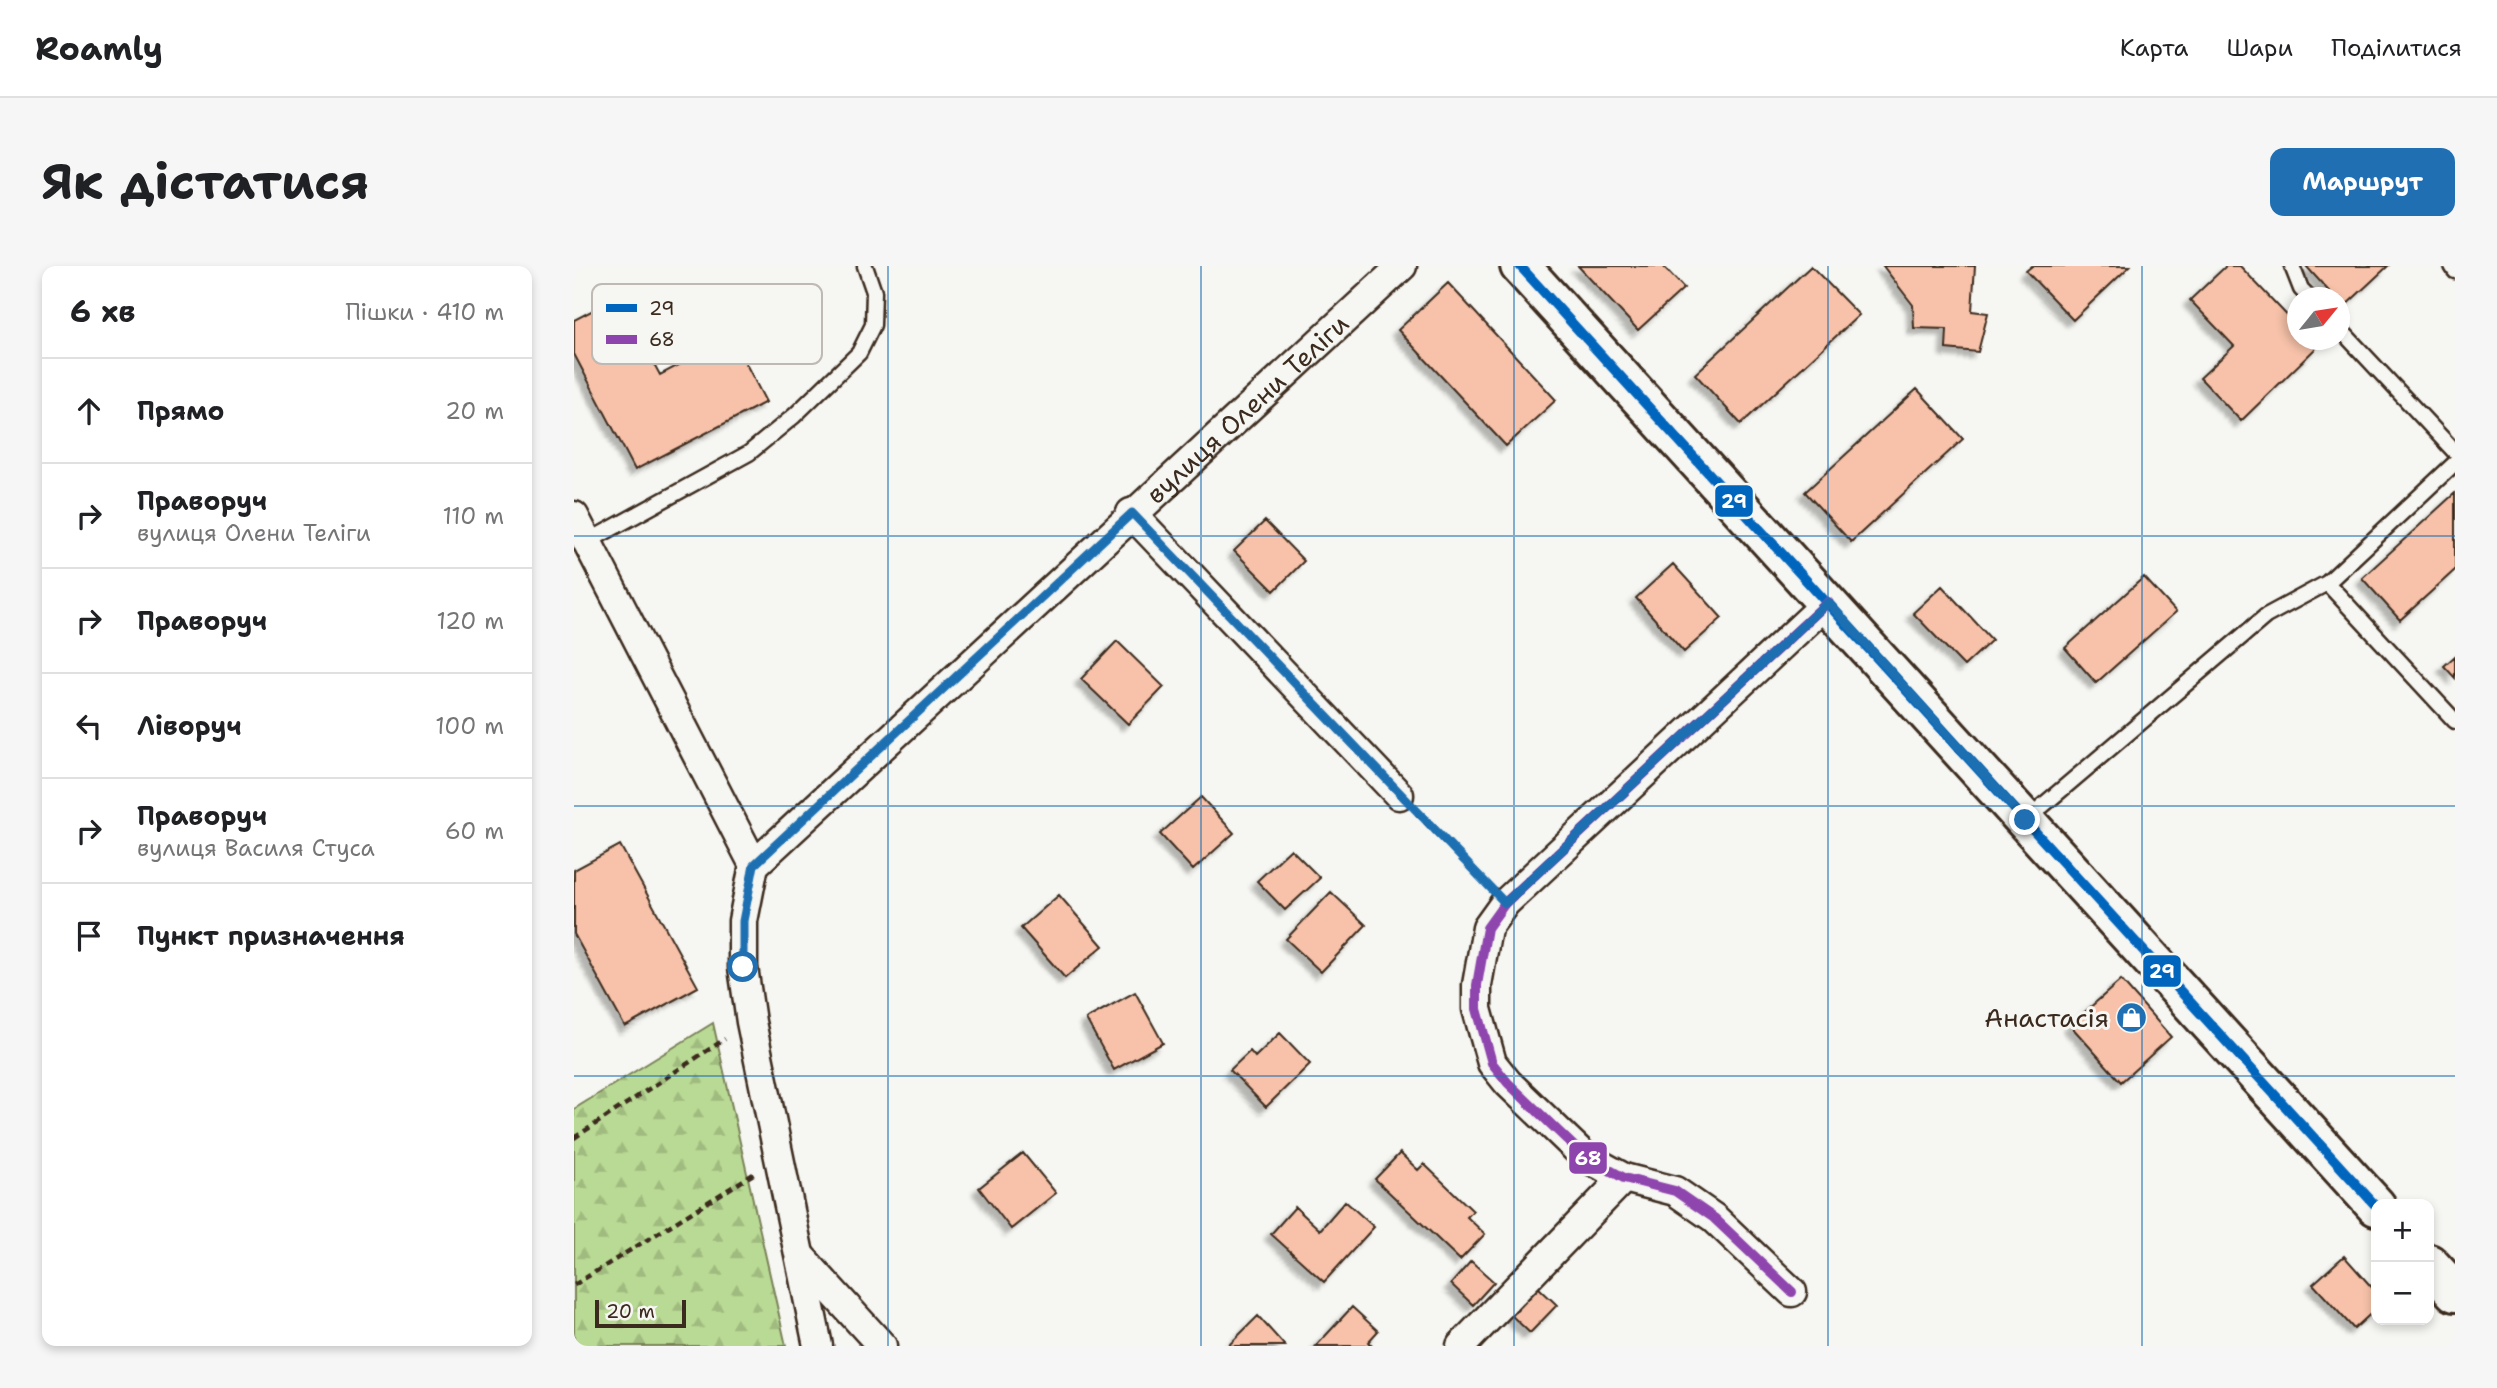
<!DOCTYPE html>
<html lang="uk">
<meta charset="utf-8">
<style>
body{margin:0;font-family:"Shantell Sans",sans-serif;background:#f6f6f6;color:#202124}
.controls{position:absolute;right:21px;bottom:21px;display:grid;overflow:hidden;border-radius:14px;box-shadow:0 4px 10px #0003}
.controls button{width:63px;height:63px;display:grid;place-items:center;padding:0;border:0;border-bottom:2px solid #e0e0e0;background:#fff;color:#202124;font:35px sans-serif}
.compass{position:absolute;left:1713px;top:21px;width:63px;height:63px;border-radius:50%;background:#fff;box-shadow:0 4px 10px #0003;rotate:60deg}
.scale{position:absolute;left:21px;bottom:18px;width:91px;box-sizing:border-box;padding-left:7px;border:4px solid #3b2a1e;border-top:0;font-size:19px;line-height:24px;white-space:nowrap;color:#3b2a1e;-webkit-text-stroke:5px #f6f6f2;paint-order:stroke}
.stop{position:absolute;width:21px;height:21px;margin:-16px;border:5px solid #1f6fb2;border-radius:50%;background:#fff}
.stop.end{background:#1f6fb2;border-color:#fff;box-shadow:0 2px 7px #0008}
.list{margin:0;padding:0;list-style:none}
h2{display:flex;justify-content:space-between;align-items:center;height:91px;margin:0;padding:0 28px;font-size:30px}
h2 small{font-size:23px;font-weight:400;color:#757577}
.list li{display:grid;grid-template-columns:46px 1fr auto;gap:21px;align-items:center;box-sizing:border-box;height:105px;padding:0 28px;border-top:2px solid #e0e0e0}
.list b{display:block;font-size:26px;white-space:nowrap}
.list p{margin:0;font-size:23px;white-space:nowrap;color:#757577}
.list em{font-size:23px;font-style:normal;color:#757577}
.icon{flex:none;width:38px;height:38px;fill:none;stroke:currentColor;stroke-width:2;stroke-linecap:round;stroke-linejoin:round}
.map{position:relative;flex:none;width:1881px;height:1080px;overflow:hidden;border-radius:14px}
header{display:flex;align-items:center;gap:42px;box-sizing:border-box;height:98px;padding:0 35px;background:#fff;border-bottom:2px solid #e0e0e0}
header strong{font-size:33px}
nav{display:flex;gap:38px;margin-inline-start:auto;font-size:24px}
.intro{display:flex;align-items:center;justify-content:space-between;box-sizing:border-box;height:168px;padding:0 42px}
h1{margin:0;font-size:49px}
.button{padding:18px 32px;border-radius:14px;background:#1f6fb2;color:#fff;font-size:24px;font-weight:700}
main{display:flex;gap:42px;padding:0 42px}
aside{flex:1;background:#fff;border-radius:14px;box-shadow:0 4px 10px #0003}
.map>svg:first-child{display:block}
</style>
<header>
<strong>Roamly</strong>
<nav><a>Карта</a><a>Шари</a><a>Поділитися</a></nav>
</header>
<div class="intro"><h1>Як дістатися</h1><a class="button">Маршрут</a></div>
<main>
<aside>
<h2>6 хв<small>Пішки · 410 m</small></h2>
<ul class="list">
<li><svg class="icon" aria-label="ahead" viewBox="0 0 24 24"><path d="M12 20V5M6 11l6-6 6 6"/></svg><div><b>Прямо</b></div><em>20 m</em></li>
<li><svg class="icon" aria-label="right" viewBox="0 0 24 24"><path d="M7 20v-9h11M14 6l5 5-5 5"/></svg><div><b>Праворуч</b><p>вулиця Олени Теліги</p></div><em>110 m</em></li>
<li><svg class="icon" aria-label="right" viewBox="0 0 24 24"><path d="M7 20v-9h11M14 6l5 5-5 5"/></svg><div><b>Праворуч</b></div><em>120 m</em></li>
<li><svg class="icon" aria-label="left" viewBox="0 0 24 24"><path d="M17 20v-9H6M10 6l-5 5 5 5"/></svg><div><b>Ліворуч</b></div><em>100 m</em></li>
<li><svg class="icon" aria-label="right" viewBox="0 0 24 24"><path d="M7 20v-9h11M14 6l5 5-5 5"/></svg><div><b>Праворуч</b><p>вулиця Василя Стуса</p></div><em>60 m</em></li>
<li><svg class="icon" aria-label="arrive" viewBox="0 0 24 24"><path d="M6 21V4h12l-3 4 3 4H6"/></svg><div><b>Пункт призначення</b></div></li>
</ul>
</aside>
<div class="map">
<svg width="1881" height="1080" viewBox="0 0 1881 1080">
<defs>
<pattern id="forest-firs" width="22" height="20" patternUnits="userSpaceOnUse" patternTransform="scale(1.75)"><rect width="22" height="20" fill="#b9da94"/><path d="M5 1l3.5 6h-7zM16 11l3.5 6h-7z" fill="#a0bb7f"/></pattern>
<filter id="shadow"><feDropShadow dx="-6" dy="6" stdDeviation="2" flood-color="#0004"/></filter>
</defs>
<rect width="100%" height="100%" fill="#f6f6f2"/>
<filter id="ink" filterUnits="userSpaceOnUse"><feTurbulence type="fractalNoise" baseFrequency=".0143" numOctaves="2"/><feDisplacementMap in="SourceGraphic" scale="14" xChannelSelector="R" yChannelSelector="G"/><feConvolveMatrix kernelMatrix="1 2 1 2 8 2 1 2 1" color-interpolation-filters="sRGB"/></filter>
<g filter="url(#ink)">
<path fill="url(#forest-firs)" stroke="#7a8259" stroke-width="2" d="M139,757L212,1080H0V843Z"/>
<path fill="#f7c2a9" stroke="#3b2a1e" stroke-width="2" filter="url(#shadow)" d="M1004,0H1089L1110,22L1064,64Z
M1237,0L1285,49L1167,158L1121,108Z
M1309,0H1401L1398,45L1414,47L1404,86L1372,83L1373,63L1340,62L1339,39Z
M1458,0H1556L1499,54L1452,5Z
M1652,0H1666L1724,61V74H1736L1743,81L1667,155L1626,112L1660,80L1616,34Z
M1732,0H1814L1770,41L1766,32H1761Z
M874,17L982,134L932,180L824,64Z
M44,31L86,109L158,71L192,136L61,204L0,88V54Z
M1343,123L1389,173L1277,276L1231,226Z
M1881,227V304L1826,354L1788,312Z
M691,255L730,295L700,325L660,285Z
M1099,298L1148,352L1110,386L1062,332Z
M1570,311L1602,346L1522,417L1491,382Z
M1368,320L1418,374L1390,400L1339,347Z
M543,375L590,421L554,458L507,413Z
M1881,390V412L1870,400Z
M627,531L660,567L619,604L586,568Z
M46,579L124,721L51,761L0,668V604Z
M717,583L746,612L711,644L683,615Z
M757,626L792,659L747,706L712,673Z
M485,629L529,680L491,712L447,662Z
M1547,714L1597,771L1547,816L1496,759Z
M561,726L589,777L540,804L512,753Z
M706,767L736,798L692,841L656,804L676,785L681,791Z
M449,887L482,927L437,963L405,922Z
M826,887L844,904L850,898L899,945L893,951L911,968L886,994L801,913Z
M771,935L800,961L750,1016L697,968L721,941L746,964Z
M1770,990L1802,1026V1043L1780,1063L1739,1018Z
M897,995L920,1016L899,1039L877,1018Z
M964,1021L983,1039L956,1067L937,1049Z
M778,1041L804,1065L794,1076L798,1080H742Z
M684,1050L711,1080H654Z"/>
<g fill="none" stroke-linecap="round" stroke-linejoin="round">
<defs>
<path id="lane" d="M1718,0L1727,23L1736,32
M1878,0L1881,5
M1766,63L1881,186
M13,276L175,187L220,150L285,87L299,59L300,26L291,0
M1753,317L1881,455
M1453,553L1692,350L1753,317L1881,197"/>
<g id="street">
<path d="M557,247L825,529"/>
<path d="M0,250L180,599L169,655V701L177,756L244,1080"/>
<path id="s1" d="M180,599L828,0"/>
<path d="M227,991L308,1080"/>
<path d="M1218,1026L1140,952L1101,925L1050,912L1010,890L934,817L918,797L903,743V719L913,662L931,637L1254,336"/>
<path d="M887,1080L1050,912"/>
</g>
<path id="secondary" d="M946,0L1802,940
M1855,998L1881,1026"/>
</defs>
<use href="#lane" stroke="#3b2a1e" stroke-width="19"/>
<use href="#street" stroke="#3b2a1e" stroke-width="33"/>
<use href="#secondary" stroke="#3b2a1e" stroke-width="44"/>
<path stroke="#3b2a1e" stroke-width="4.5" stroke-dasharray="7 5" stroke-linecap="butt" d="M843,547L910,616
M0,872L151,773
M0,1019L181,907"/>
<use href="#lane" stroke="#f6f6f2" stroke-width="14"/>
<use href="#street" stroke="#f6f6f2" stroke-width="28"/>
<use href="#secondary" stroke="#f6f6f2" stroke-width="38"/>
<defs>
<path id="bus-1" d="M946,0L1802,940"/>
<path id="bus-2" d="M1218,1026L1140,952L1101,925L1050,912L1010,890L934,817L918,797L903,743V719L913,662L931,637L1254,336"/>
</defs>
<use href="#bus-1" stroke="#f6f6f2" stroke-width="16"/>
<use href="#bus-2" stroke="#f6f6f2" stroke-width="16"/>
<use href="#bus-1" stroke="#0065bd" stroke-width="10"/>
<use href="#bus-2" stroke="#8e44ad" stroke-width="10"/>
</g>
</g>
<g fill="none" stroke-linecap="round" stroke-linejoin="round" filter="url(#ink)">
<path stroke="#1f6fb2" stroke-width="9" d="M169,701V655L180,599L558,247L931,637L1254,336L1451,554"/>
</g>
<path fill="none" stroke="#1f6fb2" stroke-width="2" stroke-opacity="0.55" d="M314,0V1080M627,0V1080M940,0V1080M1254,0V1080M1568,0V1080M0,270H1881M0,540H1881M0,810H1881"/>
<defs>
<symbol id="shop-disc" viewBox="-11 -11 22 22"><circle r="9.5" fill="#1f6fb2" stroke="#f6f6f2"/><path d="M-5-2.5h2.3a2.7 3.5 0 0 1 5.4 0H5L5.5 6h-11ZM-1.5-2.5h3a1.5 2.3 0 0 0-3 0Z" fill="#fff"/></symbol>
</defs>
<g fill-rule="evenodd">
<use href="#shop-disc" x="1540" y="734" width="35" height="35"/>
</g>
<g text-anchor="middle" stroke-width="6" stroke-linejoin="round" paint-order="stroke">
<g font-size="26" fill="#3b2a1e" stroke="#f6f6f2">
<text dy="9" stroke="none"><textPath href="#s1" startOffset="672">вулиця Олени Теліги</textPath></text>
</g>
<g font-size="26" fill="#3b2a1e" stroke="#f6f6f2" text-anchor="end">
<text x="1535" y="761">Анастасія</text>
</g>
</g>
<rect x="18" y="18" width="230" height="80" rx="10" fill="#f6f6f2" stroke="#beb9b2" stroke-width="2"/>
<rect x="32" y="38" width="31" height="8" fill="#0065bd"/>
<rect x="32" y="69" width="31" height="9" fill="#8e44ad"/>
<g font-size="19" fill="#3b2a1e">
<text x="75" y="49">29</text>
<text x="75" y="80">68</text>
</g>
<g stroke="#f6f6f2" stroke-width="2.5">
<rect x="1140" y="218" width="40" height="34" rx="7" fill="#0065bd"/>
<rect x="1568" y="688" width="40" height="34" rx="7" fill="#0065bd"/>
<rect x="994" y="875" width="40" height="34" rx="7" fill="#8e44ad"/>
</g>
<g font-size="19" text-anchor="middle" font-weight="bold" fill="#fff">
<text x="1160" y="242">29</text>
<text x="1588" y="712">29</text>
<text x="1014" y="899">68</text>
</g>
</svg>
<div class="controls">
<button>+</button>
<button>−</button>
</div>
<svg class="compass" viewBox="-18 -18 36 36"><path d="M0-13l5 13h-10z" fill="#e53935"/><path d="M0 13l5-13h-10z" fill="#757577"/></svg>
<div class="scale">20 m</div>
<div class="stop" style="left:169px;top:701px"></div>
<div class="stop end" style="left:1451px;top:554px"></div>
</div>
</main>
